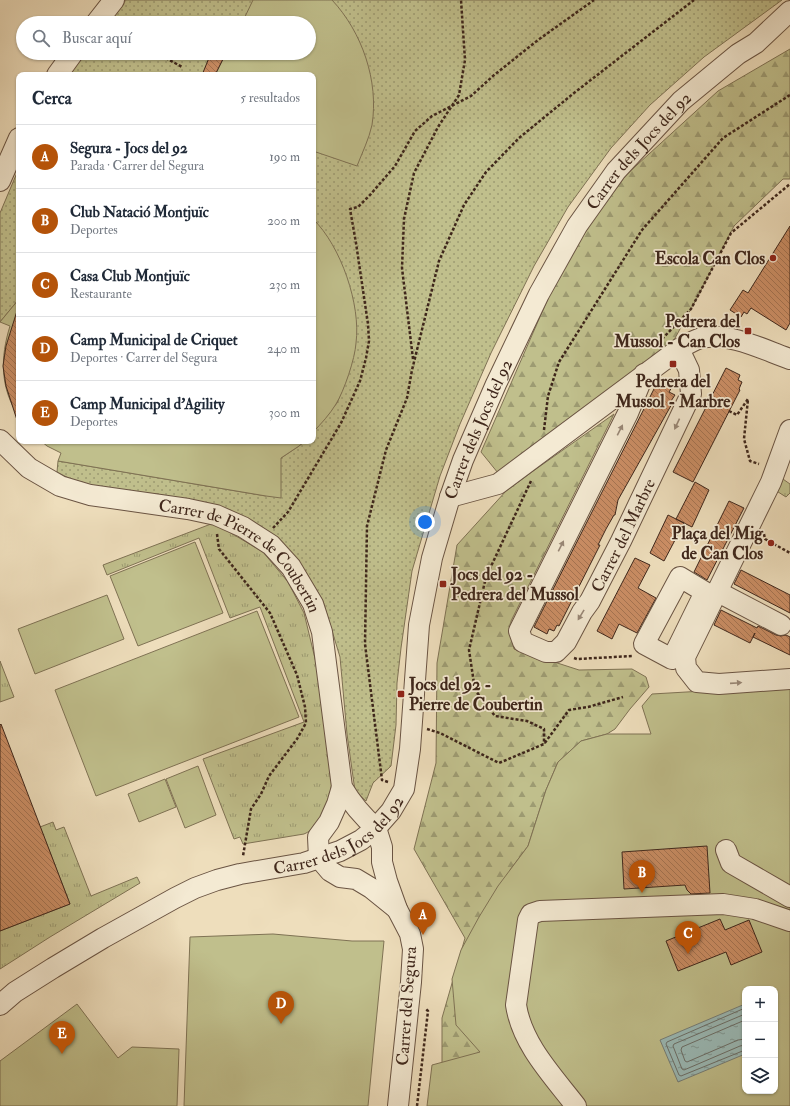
<!DOCTYPE html>
<html lang="es">
<meta charset="utf-8">
<style>
body{margin:0;font-family:"IM FELL Double Pica",serif;background:#f6f6f7;color:#1f2937}
.controls{position:absolute;right:12px;bottom:12px;display:grid;overflow:hidden;border-radius:8px;box-shadow:0 1px 3px #0004}
.controls button{width:36px;height:36px;display:grid;place-items:center;padding:0;border:0;border-bottom:1px solid #e0e1e3;background:#fff;color:#1f2937;font:20px sans-serif}
.you{position:absolute;left:425px;top:522px;width:14px;height:14px;margin:-10px;border:3px solid #fff;border-radius:50%;background:#1a73e8;box-shadow:0 0 0 6px #1a73e833}
.badge{display:grid;place-items:center;width:26px;height:26px;border-radius:50%;background:#b45309;color:#fff;font-size:13px;font-weight:700}
.pin{position:absolute;translate:-50% -33px;filter:drop-shadow(0 1px 2px #0008)}
.pin::after{content:'';position:absolute;top:21px;width:14px;height:12px;background:inherit;clip-path:polygon(0 0,100% 0,50% 100%)}
.list{margin:0;padding:0;list-style:none}
h2{display:flex;justify-content:space-between;align-items:center;height:52px;margin:0;padding:0 16px;font-size:17px}
h2 small{font-size:13px;font-weight:400;color:#747a83}
.list li{display:grid;grid-template-columns:26px 1fr auto;gap:12px;align-items:center;box-sizing:border-box;height:64px;padding:0 16px;border-top:1px solid #e0e1e3}
.list b{display:block;font-size:15px;white-space:nowrap}
.list p{margin:0;font-size:13px;white-space:nowrap;color:#747a83}
.list em{font-size:13px;font-style:normal;color:#747a83}
.icon{flex:none;width:22px;height:22px;fill:none;stroke:currentColor;stroke-width:2;stroke-linecap:round;stroke-linejoin:round}
.map{position:relative;flex:none;width:790px;height:1106px;overflow:hidden}
.search{position:absolute;background:#fff;box-shadow:0 1px 3px #0004;left:16px;top:16px;width:300px;height:44px;display:flex;align-items:center;gap:10px;box-sizing:border-box;padding:0 14px;border-radius:22px;color:#747a83;font-size:15px}
.panel{position:absolute;background:#fff;box-shadow:0 1px 3px #0004;left:16px;top:72px;width:300px;height:372px;border-radius:8px}
.map>svg:first-child{display:block}
</style>
<div class="map">
<svg width="790" height="1106" viewBox="0 0 790 1106">
<defs>
<pattern id="grass-tufts" width="24" height="20" patternUnits="userSpaceOnUse"><rect width="24" height="20" fill="#c0bf8c"/><path d="M3 7l-1-3M5 7V3M7 7l1-3M15 17l-1-3M17 17v-4M19 17l1-3" fill="none" stroke="#9d9b72"/></pattern>
<pattern id="forest-firs" width="22" height="20" patternUnits="userSpaceOnUse"><rect width="22" height="20" fill="#c0bf8c"/><path d="M5 1l3.5 6h-7zM16 11l3.5 6h-7z" fill="#9d9b72"/></pattern>
<pattern id="park-dots" width="8" height="8" patternUnits="userSpaceOnUse"><rect width="8" height="8" fill="#c0bf8c"/><path d="M2 2h.1M6 6h.1" fill="none" stroke="#9d9b72" stroke-width="1.8" stroke-linecap="round"/></pattern>
<pattern id="water-ripples" width="26" height="14" patternUnits="userSpaceOnUse"><rect width="26" height="14" fill="#9bbbb8"/><path d="M2 4q2-2 4 0t4 0M15 11q2-2 4 0t4 0" fill="none" stroke="#809895"/></pattern>
<pattern id="building-back-hatch" width="6" height="6" patternUnits="userSpaceOnUse"><rect width="6" height="6" fill="#cb8e65"/><path d="M-1 5l2 2M0 0l6 6M5-1l2 2" fill="none" stroke="#a67452"/></pattern>
</defs>
<rect width="100%" height="100%" fill="#eedebc"/>
<filter id="stains"><feTurbulence type="fractalNoise" baseFrequency=".005" numOctaves="4"/><feColorMatrix values="0 0 0 0 .2 0 0 0 0 .09 0 0 0 0 .02 0 0 0 .5 -.17"/></filter>
<radialGradient id="worn" r=".72"><stop offset=".6" stop-color="#630" stop-opacity="0"/><stop offset="1" stop-color="#630" stop-opacity=".3"/></radialGradient>
<path fill="url(#grass-tufts)" stroke="#7f7254" d="M780,477L790,484V493L786,497L775,490Z
M211,524L219,526L263,552L288,582L304,613L319,675L332,783C329,800 322,827 304,834L243,844L240,837L234,839L203,759L304,722L260,607L230,618L199,538L107,575L103,565Z
M0,661L14,697L0,702Z
M53,822L56,830L64,827L91,896L137,877L140,883L50,937L0,969V931L70,904L40,827Z"/>
<path fill="url(#forest-firs)" stroke="#7f7254" d="M790,49V179H783L734,226L698,296L674,340L616,386L498,473L481,452L560,271L592,222L626,175L718,91Z
M614,414L511,621L514,649L579,670L632,669L646,677L649,687L630,709L615,729L607,734L581,741L558,762L546,790L528,846L510,870L511,1043L442,1074V1018L465,938L414,849L436,763L437,663L457,545L506,491L536,469Z"/>
<path fill="url(#park-dots)" stroke="#7f7254" d="M126,0H782L704,57L650,105L611,148L568,207L534,266L491,353L460,424L440,476L412,571L401,648L397,683L396,725L391,766L373,783L366,801L355,791L347,734L340,657L323,601L304,569L209,504L157,494L86,487L57,472L58,461L266,496L281,458L299,446L305,441H313V432L337,403L348,375L316,222L313,219V75H70L84,53H309V23H108Z
M19,168V299L0,322V213Z"/>
<path fill="#c0bf8c" stroke="#7f7254" fill-rule="evenodd" d="M253,0H332C362,32 379,81 372,125C369,139 362,153 357,166L313,151V75H215L226,53H309V23H242Z
M313,219C341,246 361,305 356,343C355,359 344,391 336,404C330,414 321,424 313,432Z
M19,299V417C0,388 0,358 10,326L0,322Z
M41,441H305L299,446L281,458V498L266,496L58,461L61,453L47,446Z
M195,542L223,613L138,646L110,576Z
M107,595L124,639L35,674L18,629Z
M257,611L299,717L96,796L55,690Z
M790,686V1106H427L432,1065L480,1052L456,1025L452,979L461,950L479,917L498,886L528,846L546,790L558,762L581,741L607,734H651L642,706L652,694ZM745,989H775V1091H745Z
M198,766L216,815L185,828L166,779Z
M165,779L176,807L139,822L128,794Z
M273,934L352,941H384L368,1106H184L190,937Z
M77,1004L118,1058L132,1047L179,1049L177,1106H0V1061Z"/>
<path fill="url(#water-ripples)" stroke="#767f79" d="M745,1004V1054L678,1082L660,1040Z"/>
<g fill="none" stroke-linecap="round" stroke-linejoin="round">
<path stroke="#6c706a" stroke-width="1" d="M745,1008L667,1042L666,1044L679,1075L681,1076L745,1050
M745,1014L674,1044L673,1046L682,1069L684,1070L740,1046L745,1045
M745,1020L682,1047L681,1050L685,1061L687,1062L738,1040L745,1039"/>
</g>
<path fill="url(#building-back-hatch)" stroke="#3e261b" d="M211,53H226L215,75H202Z
M790,226V323L786,330L751,308L747,314L744,312L741,317L730,310L743,290L748,293Z
M17,311H19V420H17L6,386L3,366L6,346Z
M726,368L740,375L738,380L742,382L739,389L740,390L693,482L673,472Z
M658,381L672,387L669,392L675,395L671,401L673,402L618,500L615,515H614L606,529L598,545H600L559,626L557,625L554,631L549,629L547,634L534,627Z
M695,482L709,490L692,527L676,519Z
M729,501L744,508L707,580L694,572Z
M668,515L684,523L664,561L650,553Z
M635,558L650,565L638,588L656,598L637,633L619,624L612,639L597,631Z
M741,570L790,595V613L734,584Z
M721,610L757,628L758,626L776,635L781,636L786,635L790,637V655L753,637L755,633L750,643L714,625Z
M1,724L70,904L0,931V725Z
M707,846L710,893L691,894L687,890L685,885L624,889L622,852Z
M720,919L725,930L749,920L762,952L731,965L726,952L678,971L666,941Z"/>
<g fill="none" stroke-linecap="round" stroke-linejoin="round">
<defs>
<g id="minor">
<path d="M96,23L114,0"/>
<path d="M57,75L73,53"/>
<path d="M0,181L19,138"/>
<path id="s1" d="M644,374L628,413L519,631L523,642L546,652H556L566,642L582,612L590,601L621,541L691,394L689,370L679,349"/>
<path d="M790,430L771,482L685,657L686,668L697,682L719,684L790,679"/>
<path id="s2" d="M0,440L29,468L60,486L90,495L188,509L216,515L243,527L271,545L291,567L313,604L322,632L342,787C352,804 361,815 376,828"/>
<path d="M450,497L498,484L679,349C686,345 694,340 701,338C730,332 764,350 790,359"/>
<path d="M680,577L705,592L672,659L644,644Z"/>
<path d="M718,592L781,625"/>
<path d="M376,828L382,847V862L387,881L397,909L410,934L413,949L411,982L398,1106"/>
<path d="M726,850L731,863L790,897"/>
<path d="M319,858L330,871L340,877L356,879L371,888L397,909"/>
<path d="M319,858L318,837L329,822L337,804L342,787"/>
<path id="s3" d="M0,1005L15,992L53,968L103,938L175,898L195,888L217,880L240,874L304,863L340,851L361,840L376,828L391,811L404,789L410,749L419,625L432,558L450,497L463,460L496,384L539,294L577,226L616,171L681,101L738,54L756,43L790,11"/>
<path d="M576,1106C552,1075 522,1044 516,1005L528,920L531,914L540,911L723,904L755,909L790,921"/>
</g>
</defs>
<use href="#minor" stroke="#6a5443" stroke-width="22"/>
<path stroke="#3e261b" stroke-width="2.5" stroke-dasharray="3 2" stroke-linecap="butt" d="M157,53L182,67
M662,339L691,309L731,233L790,184
M413,359L402,268L404,219L414,173L438,127L459,95L465,60L461,0
M729,411L737,415L748,399L744,439L750,461L759,464
M544,430L548,396L559,362L642,230L723,138L790,95
M531,481L486,577L469,650L475,690L495,716L527,721L544,729V744
M273,528L288,512L341,423L360,381L366,358L369,341L368,324L356,243L350,209L358,207L370,195L395,166L415,131L432,116L471,96L493,76L538,40L594,0
M217,534L219,549L270,613L297,675L305,707L306,723L297,739L269,776L261,794L251,809L243,856
M764,534L765,539L790,553
M574,658L577,659L633,656
M427,729L440,733L499,763L544,744L569,710L588,707L623,697
M388,782L382,780L365,644L367,526L386,450L407,398L412,370L439,261L464,205L486,172L519,138L574,93L694,0
M417,1106L428,1011L425,1008"/>
<use href="#minor" stroke="#f4ead3" stroke-width="20"/>
</g>
<defs><path id="oneway-solid" d="M-6-.8H1V-3.2L6.5 0L1 3.2V.8H-6Z"/></defs>
<g fill="#987">
<use href="#oneway-solid" transform="translate(677 424) rotate(115)"/>
<use href="#oneway-solid" transform="translate(620 430) rotate(-63)"/>
<use href="#oneway-solid" transform="translate(561 546) rotate(-63)"/>
<use href="#oneway-solid" transform="translate(581 615) rotate(121)"/>
<use href="#oneway-solid" transform="translate(736 683) rotate(-4)"/>
</g>
<g fill="#8f2418" stroke="#f4ead3" stroke-width="1.5">
<circle cx="773" cy="258" r="4"/>
<rect x="744" y="327" width="8" height="8" rx="2"/>
<rect x="669" y="360" width="8" height="8" rx="2"/>
<circle cx="771" cy="543" r="4"/>
<rect x="439" y="580" width="8" height="8" rx="2"/>
<rect x="397" y="690" width="8" height="8" rx="2"/>
</g>
<g text-anchor="middle" stroke-width="3.5" stroke-linejoin="round" paint-order="stroke">
<g font-size="17" fill="#3e261b" stroke="#f4ead3">
<text dy="6" stroke="none"><textPath href="#s3" startOffset="1163">Carrer dels Jocs del 92</textPath></text>
<text dy="6" stroke="none"><textPath href="#s3" startOffset="839">Carrer dels Jocs del 92</textPath></text>
<text dy="6" stroke="none"><textPath href="#s1" startOffset="468">Carrer del Marbre</textPath></text>
<text dy="6" stroke="none"><textPath href="#s2" startOffset="278">Carrer de Pierre de Coubertin</textPath></text>
<text dy="6" stroke="none"><textPath href="#s3" startOffset="384">Carrer dels Jocs del 92</textPath></text>
<text transform="translate(406 1006) rotate(-86)" y="6">Carrer del Segura</text>
</g>
<g font-size="17" font-weight="bold" fill="#3e261b" stroke="#f4ead3" text-anchor="end">
<text x="765" y="264">Escola Can Clos</text>
<text x="740" y="327">Pedrera del<tspan x="740" dy="20">Mussol - Can Clos</tspan></text>
<text x="673" y="387" text-anchor="middle">Pedrera del<tspan x="673" dy="20">Mussol - Marbre</tspan></text>
<text x="763" y="539">Plaça del Mig<tspan x="763" dy="20">de Can Clos</tspan></text>
<text x="451" y="580" text-anchor="start">Jocs del 92 -<tspan x="451" dy="20">Pedrera del Mussol</tspan></text>
<text x="409" y="690" text-anchor="start">Jocs del 92 -<tspan x="409" dy="20">Pierre de Coubertin</tspan></text>
</g>
</g>
<rect width="100%" height="100%" filter="url(#stains)"/>
<rect width="100%" height="100%" fill="url(#worn)"/>
</svg>
<div class="controls">
<button>+</button>
<button>−</button>
<button><svg class="icon" aria-label="layers" viewBox="0 0 24 24"><path d="M12 4l9 5-9 5-9-5zM3 14l9 5 9-5"/></svg></button>
</div>
<div class="you"></div>
<div class="pin badge" style="left:423px;top:935px">A</div>
<div class="pin badge" style="left:642px;top:893px">B</div>
<div class="pin badge" style="left:688px;top:954px">C</div>
<div class="pin badge" style="left:281px;top:1024px">D</div>
<div class="pin badge" style="left:62px;top:1054px">E</div>
<div class="search"><svg class="icon" aria-label="search" viewBox="0 0 24 24"><circle cx="10" cy="10" r="6"/><path d="M15 15l6 6"/></svg>Buscar aquí</div>
<section class="panel">
<h2>Cerca<small>5 resultados</small></h2>
<ul class="list">
<li><span class="badge">A</span><div><b>Segura - Jocs del 92</b><p>Parada · Carrer del Segura</p></div><em>190 m</em></li>
<li><span class="badge">B</span><div><b>Club Natació Montjuïc</b><p>Deportes</p></div><em>200 m</em></li>
<li><span class="badge">C</span><div><b>Casa Club Montjuïc</b><p>Restaurante</p></div><em>230 m</em></li>
<li><span class="badge">D</span><div><b>Camp Municipal de Criquet</b><p>Deportes · Carrer del Segura</p></div><em>240 m</em></li>
<li><span class="badge">E</span><div><b>Camp Municipal d'Agility</b><p>Deportes</p></div><em>300 m</em></li>
</ul>
</section>
</div>
